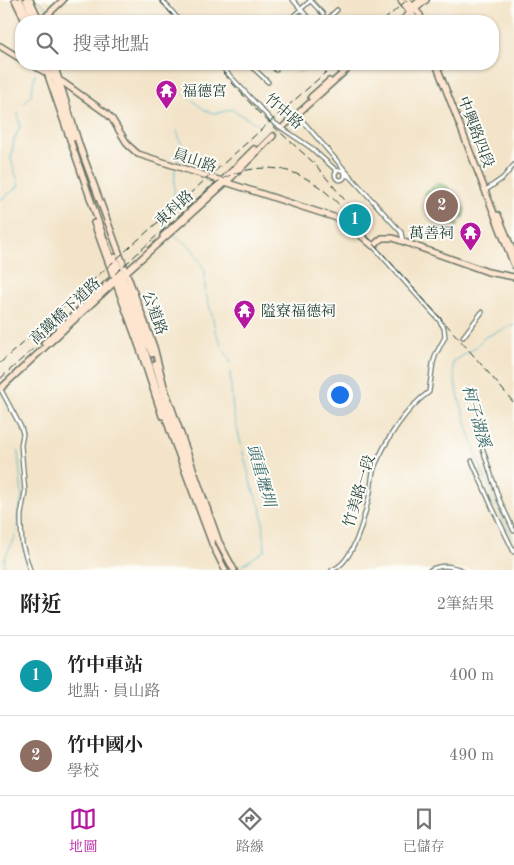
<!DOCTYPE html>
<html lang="zh-TW">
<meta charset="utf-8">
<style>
body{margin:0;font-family:"Old Standard TT","Noto Serif TC",serif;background:#f2f2f2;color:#222}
.you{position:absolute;left:339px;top:394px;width:18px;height:18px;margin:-12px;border:4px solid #fff;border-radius:50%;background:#1a73e8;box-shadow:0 0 0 8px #1a73e833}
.badge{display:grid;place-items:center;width:32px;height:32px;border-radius:50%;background:#b5179e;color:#fff;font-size:16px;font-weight:700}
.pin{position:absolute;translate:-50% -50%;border:2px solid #fff;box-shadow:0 1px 5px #0006}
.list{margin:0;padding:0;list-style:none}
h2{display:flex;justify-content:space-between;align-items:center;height:65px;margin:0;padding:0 20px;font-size:21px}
h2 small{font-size:16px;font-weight:400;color:#767676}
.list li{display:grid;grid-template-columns:32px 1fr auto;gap:15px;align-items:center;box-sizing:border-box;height:80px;padding:0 20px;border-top:1px solid #e0e0e0}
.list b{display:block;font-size:19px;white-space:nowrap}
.list p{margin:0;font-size:16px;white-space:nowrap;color:#767676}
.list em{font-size:16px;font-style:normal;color:#767676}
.icon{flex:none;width:28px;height:28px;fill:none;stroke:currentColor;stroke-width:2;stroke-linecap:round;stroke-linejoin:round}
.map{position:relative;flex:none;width:514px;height:570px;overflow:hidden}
.search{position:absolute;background:#fff;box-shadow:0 1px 4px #0004;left:15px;right:15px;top:15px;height:55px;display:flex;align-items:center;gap:12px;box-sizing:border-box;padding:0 18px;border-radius:20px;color:#767676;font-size:19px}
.sheet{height:225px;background:#fff}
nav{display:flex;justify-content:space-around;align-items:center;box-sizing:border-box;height:70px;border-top:1px solid #e0e0e0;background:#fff;font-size:14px;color:#767676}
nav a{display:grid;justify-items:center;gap:2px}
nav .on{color:#b5179e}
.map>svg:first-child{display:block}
</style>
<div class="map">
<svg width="514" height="570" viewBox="0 0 514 570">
<rect width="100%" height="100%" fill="#fdfcf7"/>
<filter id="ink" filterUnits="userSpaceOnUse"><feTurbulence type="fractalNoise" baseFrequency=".02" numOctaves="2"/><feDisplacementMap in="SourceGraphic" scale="10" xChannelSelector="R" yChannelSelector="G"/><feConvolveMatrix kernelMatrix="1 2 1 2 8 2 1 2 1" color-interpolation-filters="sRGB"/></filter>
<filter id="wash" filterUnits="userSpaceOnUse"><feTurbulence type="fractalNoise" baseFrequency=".0096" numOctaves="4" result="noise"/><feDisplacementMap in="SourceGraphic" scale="20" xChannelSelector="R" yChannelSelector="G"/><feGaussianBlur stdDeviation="1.12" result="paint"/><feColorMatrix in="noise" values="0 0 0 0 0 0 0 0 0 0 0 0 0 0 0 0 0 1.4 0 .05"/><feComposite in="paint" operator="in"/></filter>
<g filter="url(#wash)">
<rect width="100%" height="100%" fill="#f3e4c9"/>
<path fill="#99d183" stroke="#5c875c" d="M438,183L447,186L465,209L463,218L456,220L459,225L456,227L424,193L427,190L430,192L431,188Z"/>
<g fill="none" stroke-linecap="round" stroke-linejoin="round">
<path stroke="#49b5c6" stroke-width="1" d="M38,0L48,10
M298,72L319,64
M184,94C193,99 205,114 215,113C220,113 226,111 231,109L257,124
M24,103L31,96L35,74
M177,164L182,146L177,131
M0,200L19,186L11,159L14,140L20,127L18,113
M168,227L160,214L174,199L175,169
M172,233L192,248L205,270V291L212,314L215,330L222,346
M514,325L485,337L475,348L453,362C453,379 458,395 463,411C475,457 492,499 514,541
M224,350L230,360V363
M230,372L233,412L251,484L262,512L265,550L237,569
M17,520L22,497L18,451
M6,570C2,559 6,556 11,546C15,540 16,532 17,525
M439,570L441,568L449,570"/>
</g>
</g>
<g filter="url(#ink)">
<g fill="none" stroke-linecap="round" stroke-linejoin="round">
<path stroke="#c9c3ab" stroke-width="5" stroke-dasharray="5 2.5" stroke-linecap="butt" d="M273,136L284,126"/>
<defs>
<path id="street" d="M162,0L180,21
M293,0L311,21
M310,0L323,14
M288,21L311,0
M325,21L337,10
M219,64L273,122L310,147L337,171
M249,64L268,82
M270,64L276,70
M336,64L343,72
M300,118L350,176
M335 175a5 5 0 1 1 10 0a5 5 0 1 1-10 0Z
M345,175L351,177L401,232L403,241
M486,190L503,178L514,165
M463,337L482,312
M0,388L21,427L23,434L21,445L25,492L21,515V523L22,544L30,570
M483,450L499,499L514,531
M472,461L492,507L514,552
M332,570C355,562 365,514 370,493C372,484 371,474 375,466C386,440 405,409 429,392L433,363L436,354L445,337L444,328L439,320L373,246
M430,570C441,564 451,566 462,570"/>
<path id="secondary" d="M15,0L25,21
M20,0L30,21
M26,0L35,21
M30,0L40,21
M401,0L417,21
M407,0L420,15L422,21
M411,8L420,0
M41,21L63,0
M401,21L426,0
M0,46L21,59
M31,64L64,83L106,113L112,119L128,145L138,154L343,220L373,246L382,238H393L488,272L514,277
M44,64L110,256L142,341L170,431L213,546L225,570
M50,64L73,138
M54,64L80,147L154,347L164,386L219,542L234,570
M436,64L514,265
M311,97L329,81
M284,126L353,64
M498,215L514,254
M94,223L142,355L162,416
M163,236L217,186L254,149
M115,257L152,354
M123,275L232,177L273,136
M44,343L114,277
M155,364L174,428L214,538
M0,389L117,280"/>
</defs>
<use href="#street" stroke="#697768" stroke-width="5.5"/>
<use href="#secondary" stroke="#697768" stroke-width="8"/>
<use href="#street" stroke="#fff" stroke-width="3"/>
<use href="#secondary" stroke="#fde5d0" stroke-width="5"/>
<path stroke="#1f3d34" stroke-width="1" stroke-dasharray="8 4" stroke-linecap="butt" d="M159,0L178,21
M383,21L407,0
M215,64L260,114L314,163L358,216
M0,363L335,64
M0,379L210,187C235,168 270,162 299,175C330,188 352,220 374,244C421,296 469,349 514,403"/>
</g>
</g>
<defs>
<symbol id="temple-pin" viewBox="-11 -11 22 30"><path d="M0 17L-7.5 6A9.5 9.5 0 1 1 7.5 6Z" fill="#b5179e" stroke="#fdfcf7"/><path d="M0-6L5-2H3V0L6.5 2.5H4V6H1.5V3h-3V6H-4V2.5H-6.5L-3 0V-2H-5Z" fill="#fff"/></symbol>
</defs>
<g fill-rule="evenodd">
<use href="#temple-pin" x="154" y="78" width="25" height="34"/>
<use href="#temple-pin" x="458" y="220" width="25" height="34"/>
<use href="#temple-pin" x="232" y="298" width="25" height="34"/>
</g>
<g text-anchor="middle" stroke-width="4" stroke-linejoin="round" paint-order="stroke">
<g font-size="15" fill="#1f3d34" stroke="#fdfcf7" text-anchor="start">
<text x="182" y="96">福德宮</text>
<text x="454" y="238" text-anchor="end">萬善祠</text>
<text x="261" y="316">隘寮福德祠</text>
</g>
<g font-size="15" fill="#1f3d34" stroke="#fdfcf7">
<text transform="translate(284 111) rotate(41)" y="5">竹中路</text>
<text transform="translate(476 132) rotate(69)" y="5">中興路四段</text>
<text transform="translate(195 160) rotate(19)" y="5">員山路</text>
<text transform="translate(174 208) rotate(-42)" y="5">東科路</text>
<text transform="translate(65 311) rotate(-43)" y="5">高鐵橋下道路</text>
<text transform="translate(155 313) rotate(70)" y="5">公道路</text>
<text transform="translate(359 491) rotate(-73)" y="5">竹美路一段</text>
</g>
<g font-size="16" font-style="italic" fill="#2c6160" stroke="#fdfcf7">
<text transform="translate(477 416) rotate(74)" y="6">柯子湖溪</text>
<text transform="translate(262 475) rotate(74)" y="6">頭重壢圳</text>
</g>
</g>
</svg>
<div class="you"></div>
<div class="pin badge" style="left:355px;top:220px;background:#0f9aa8">1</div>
<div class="pin badge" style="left:442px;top:206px;background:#8d6e63">2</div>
<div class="search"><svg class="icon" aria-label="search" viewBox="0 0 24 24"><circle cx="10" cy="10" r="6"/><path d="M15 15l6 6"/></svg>搜尋地點</div>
</div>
<section class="sheet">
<h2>附近<small>2筆結果</small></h2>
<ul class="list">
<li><span class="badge" style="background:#0f9aa8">1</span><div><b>竹中車站</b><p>地點 · 員山路</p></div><em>400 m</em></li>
<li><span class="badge" style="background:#8d6e63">2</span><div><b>竹中國小</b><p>學校</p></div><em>490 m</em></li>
</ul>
</section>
<nav>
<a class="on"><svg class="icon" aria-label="map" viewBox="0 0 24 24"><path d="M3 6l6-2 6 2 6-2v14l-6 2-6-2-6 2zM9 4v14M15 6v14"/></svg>地圖</a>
<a><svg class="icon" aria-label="directions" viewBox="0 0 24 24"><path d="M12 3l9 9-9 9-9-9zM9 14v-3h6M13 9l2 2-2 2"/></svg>路線</a>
<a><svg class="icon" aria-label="saved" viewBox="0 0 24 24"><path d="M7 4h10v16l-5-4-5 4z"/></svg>已儲存</a>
</nav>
